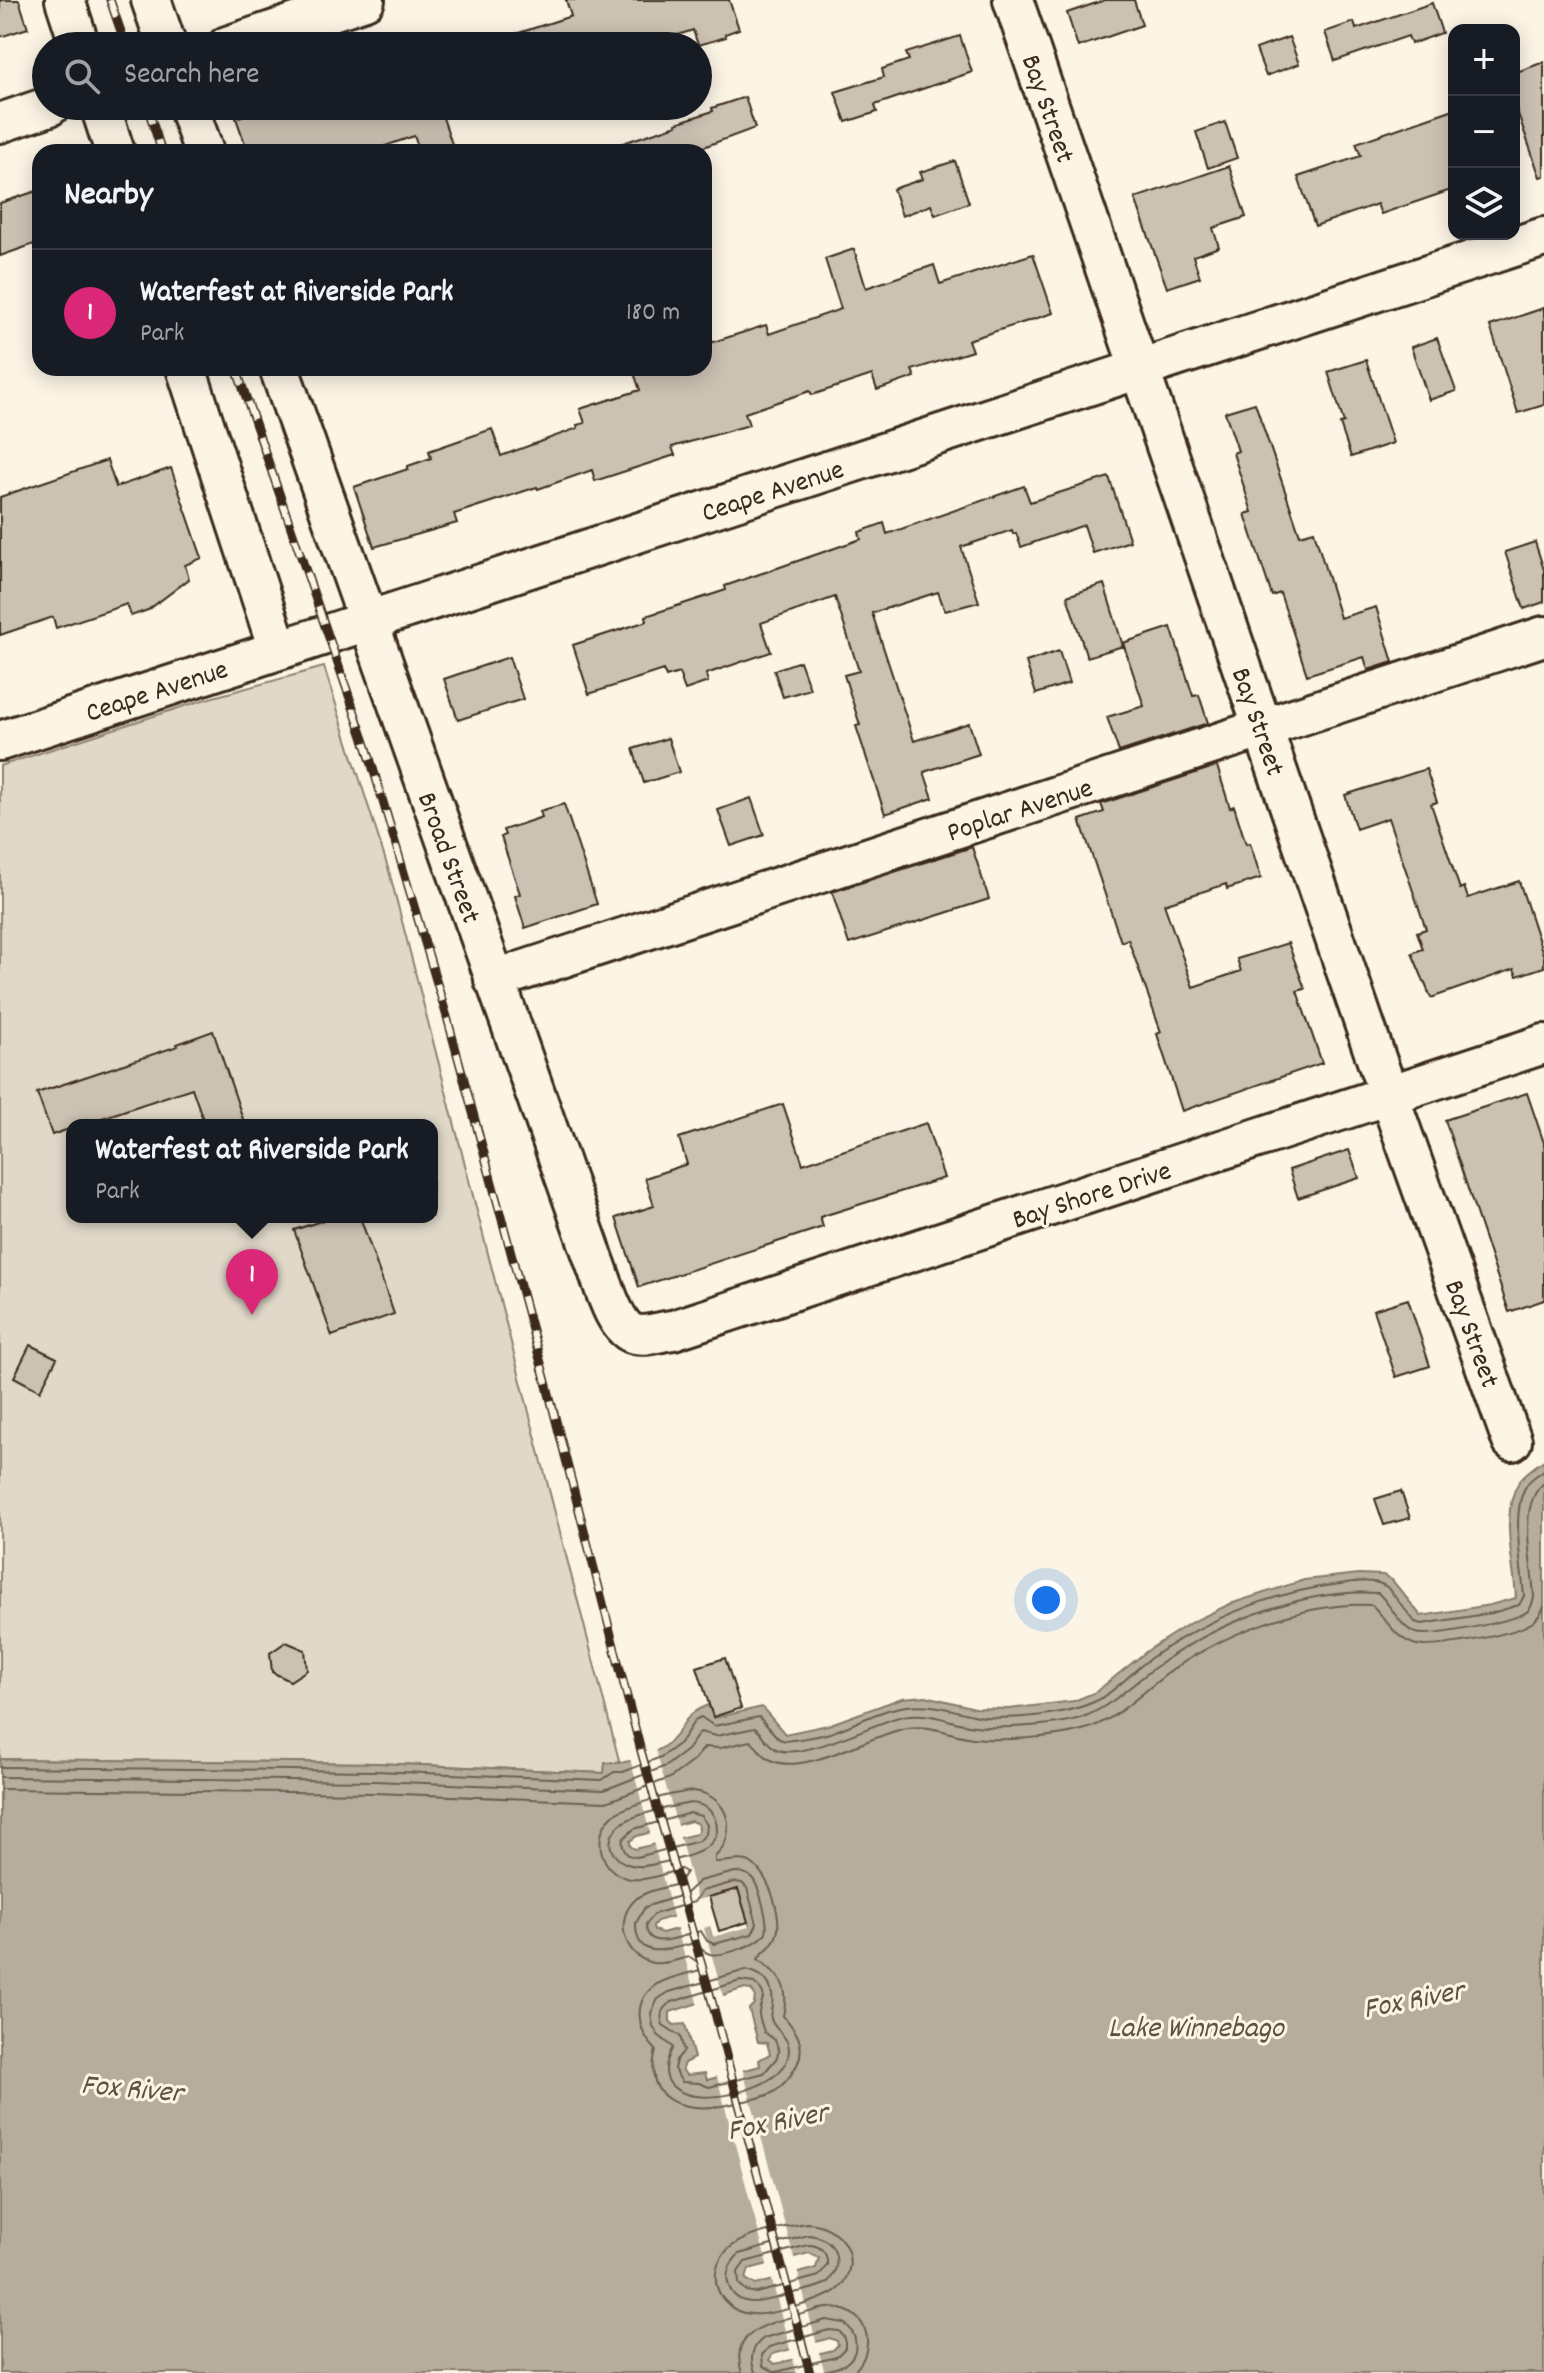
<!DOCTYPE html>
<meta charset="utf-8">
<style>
body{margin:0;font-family:Dekko,sans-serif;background:#20242c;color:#f1f3f6}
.controls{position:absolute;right:24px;top:24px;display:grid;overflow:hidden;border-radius:16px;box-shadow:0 4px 20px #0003}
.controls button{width:72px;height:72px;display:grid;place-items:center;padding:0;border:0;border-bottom:2px solid #363941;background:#171b24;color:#f1f3f6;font:40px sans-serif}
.you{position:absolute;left:1046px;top:1600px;width:28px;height:28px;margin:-20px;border:6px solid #fff;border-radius:50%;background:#1a73e8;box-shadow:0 0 0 12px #1a73e833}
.badge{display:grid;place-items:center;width:52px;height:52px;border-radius:50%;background:#db2777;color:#fff;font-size:26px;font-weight:700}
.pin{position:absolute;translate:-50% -66px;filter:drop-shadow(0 2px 4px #0008)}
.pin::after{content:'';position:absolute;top:42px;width:28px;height:24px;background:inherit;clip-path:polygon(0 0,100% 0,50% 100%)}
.popup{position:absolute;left:66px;top:1119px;width:372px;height:104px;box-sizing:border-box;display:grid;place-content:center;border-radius:16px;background:#171b24;filter:drop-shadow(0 2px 6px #0005);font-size:26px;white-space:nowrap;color:#9ea1a6}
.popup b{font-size:30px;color:#f1f3f6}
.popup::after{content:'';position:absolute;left:50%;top:100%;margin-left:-16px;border:16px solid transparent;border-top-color:#171b24}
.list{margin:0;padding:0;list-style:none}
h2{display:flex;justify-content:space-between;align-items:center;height:104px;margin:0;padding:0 32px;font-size:34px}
h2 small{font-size:26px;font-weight:400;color:#9ea1a6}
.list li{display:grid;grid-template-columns:52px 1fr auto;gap:24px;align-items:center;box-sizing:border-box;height:128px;padding:0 32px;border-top:2px solid #363941}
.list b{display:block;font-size:30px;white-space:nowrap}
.list p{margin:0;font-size:26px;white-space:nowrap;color:#9ea1a6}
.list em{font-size:26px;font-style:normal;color:#9ea1a6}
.icon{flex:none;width:44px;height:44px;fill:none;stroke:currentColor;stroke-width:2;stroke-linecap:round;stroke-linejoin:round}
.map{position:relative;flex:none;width:1544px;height:2373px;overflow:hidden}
.search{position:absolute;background:#171b24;box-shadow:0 4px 20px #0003;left:32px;top:32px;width:680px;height:88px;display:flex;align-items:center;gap:20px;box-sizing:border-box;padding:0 28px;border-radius:44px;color:#9ea1a6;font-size:30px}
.panel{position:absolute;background:#171b24;box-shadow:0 4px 20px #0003;left:32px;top:144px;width:680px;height:232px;border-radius:24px}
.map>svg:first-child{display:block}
</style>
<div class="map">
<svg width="1544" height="2373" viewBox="0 0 1544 2373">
<rect width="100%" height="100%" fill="#fcf5e5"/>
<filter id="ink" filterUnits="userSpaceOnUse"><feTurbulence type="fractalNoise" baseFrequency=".0125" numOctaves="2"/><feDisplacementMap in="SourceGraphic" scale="16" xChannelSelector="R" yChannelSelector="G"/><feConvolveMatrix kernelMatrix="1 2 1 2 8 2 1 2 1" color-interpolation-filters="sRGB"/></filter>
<g filter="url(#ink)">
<path fill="#e0d8c8" stroke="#8e8173" stroke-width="2" fill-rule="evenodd" d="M324,667L389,871L620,1764L604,1773L375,1763L0,1759V766L206,699ZM72,1125H432V1217H72Z"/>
<path fill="#b7ad9e" stroke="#85796b" stroke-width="2" fill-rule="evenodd" d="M1544,1460V2373H0V1759L375,1763L604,1773L605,1763C626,1765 662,1754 676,1735C689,1717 685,1715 708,1705L714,1718L762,1707L785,1734L828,1725L902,1698L926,1696L975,1708L1009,1709L1074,1701L1096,1692L1147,1651L1190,1623L1230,1604L1304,1580L1359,1574L1383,1575L1392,1580L1421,1616L1490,1605L1516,1598C1514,1562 1499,1512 1520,1480C1526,1472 1536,1466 1544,1460ZM691,1821L698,1824L699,1829L696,1834L635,1849L630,1846V1841L637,1836ZM738,1889L749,1926L713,1936L709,1920L662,1933L654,1930L653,1926L657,1921L706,1907L704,1898ZM742,1989L751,1990L755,1995L754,2004L749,2009L758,2042L767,2043L770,2054L759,2060L760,2066L707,2080L705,2073L686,2075L682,2069L684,2063L694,2058L685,2024L674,2025L670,2021V2012ZM809,2253L819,2258L816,2268L756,2285L746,2279L749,2269ZM830,2338L837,2341L838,2345L833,2350L775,2364L769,2360L773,2354Z"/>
<path fill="#fcf5e5" d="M655,1747L678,1829L651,1836L629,1755Z
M679,1834L697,1900L738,1889L749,1927L713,1937L710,1926L704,1928L724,1999L698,2006L676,1925L709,1916L712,1918L716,1932L744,1924L736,1894L708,1901L710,1908L707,1911L674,1920L653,1842Z
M742,2067L795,2261L768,2268L716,2073Z
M797,2270L817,2345L791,2353L771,2277Z
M818,2349L825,2373H796L792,2356Z"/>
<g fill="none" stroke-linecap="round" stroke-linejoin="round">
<path stroke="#6d5e51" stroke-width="2" d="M0,1767L375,1771L602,1780L614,1772H623L661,1757L680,1743L695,1720L701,1717L714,1726L759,1717L779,1739L786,1741C801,1739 818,1737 833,1732C858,1723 881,1709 907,1706C932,1703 950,1710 973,1715C1005,1722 1069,1715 1098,1700C1119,1689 1135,1668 1155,1655C1210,1618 1273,1592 1340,1584C1355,1582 1374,1578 1387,1587L1415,1622L1422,1624L1492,1613L1519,1605L1524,1596C1522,1567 1509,1505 1529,1482C1533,1477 1539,1474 1544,1470
M0,1777L374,1781L604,1790L666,1766L687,1750L700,1732L716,1736L755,1728C762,1734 768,1745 776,1749C801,1762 875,1722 903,1716C932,1711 949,1723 975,1726C1000,1729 1059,1726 1083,1717C1112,1706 1132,1684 1157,1666C1216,1623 1304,1588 1378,1593C1390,1603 1400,1628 1416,1633C1429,1638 1512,1621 1525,1613C1531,1610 1532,1604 1534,1598C1533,1566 1516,1505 1544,1483
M0,1789L374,1793L606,1802L670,1778L693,1761L705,1747L720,1748L750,1741C758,1747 763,1757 773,1761C806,1775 873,1734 907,1728C931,1724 950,1735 973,1738C1002,1741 1053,1738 1082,1730C1114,1722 1137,1697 1163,1677C1216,1636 1304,1601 1372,1605C1388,1621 1398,1644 1423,1646C1445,1646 1515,1635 1533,1622C1538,1618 1541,1613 1544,1607
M694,1791C729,1796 739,1833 715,1857V1862C726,1863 736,1858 747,1861C767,1868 783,1915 777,1934C774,1946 764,1950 758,1959C781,1977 790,1985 783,2016C805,2038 807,2057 786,2081C781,2086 778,2090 772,2093C761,2099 747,2100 736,2103C693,2114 641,2107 656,2050C637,2031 631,2001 657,1984C670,1977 686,1974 700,1970L702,1965L690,1957C678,1959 666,1965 653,1963C624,1957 613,1919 636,1899C647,1890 664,1888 678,1884L686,1872L681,1869C666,1873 648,1881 632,1879C602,1876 590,1838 611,1817C624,1805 676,1792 694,1791Z
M691,1803C702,1804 711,1808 715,1819C728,1854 672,1860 650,1865C619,1872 596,1845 621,1824C633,1814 675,1806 691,1803Z
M690,1813L701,1816L707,1825L706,1834L699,1841L637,1857C626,1857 621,1849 623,1839L634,1829Z
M735,1872C742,1872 747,1873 752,1878C759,1885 769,1923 766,1932C761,1944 722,1957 710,1954C703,1952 699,1947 695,1943C671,1948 635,1964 636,1923L645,1907L685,1894L699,1881Z
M735,1882L742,1883L747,1888L757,1924L752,1934L714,1944L707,1941L701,1931C683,1935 646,1954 646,1924L654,1914L694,1902L702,1891Z
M746,1970C768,1974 776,1990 771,2011C766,2030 797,2034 787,2060C771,2102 634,2120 673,2047L658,2035L653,2026L651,2013L658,1999L669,1992Z
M740,1981L754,1983C770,1996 761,1998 759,2012C758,2017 763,2027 764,2032L775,2040L779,2051L776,2059L764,2073L709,2087L699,2083L682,2082L674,2069L676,2060L684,2051L680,2036L663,2025C659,2014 662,2007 672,2002Z
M806,2223C840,2223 864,2259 840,2287C828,2300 770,2316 752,2314C742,2314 732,2309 725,2301C718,2294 715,2283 716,2273C719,2235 777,2229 806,2223Z
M808,2235C835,2236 846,2263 827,2283C815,2289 802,2291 790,2294C770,2300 736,2313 728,2283C725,2271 731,2262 739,2254Z
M808,2245C820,2245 828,2252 827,2265L819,2276L757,2293L747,2291L739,2284L738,2272L745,2262Z
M829,2330L839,2331L845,2338V2348L836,2357L776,2372L763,2366L762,2355L769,2347Z
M742,2373C728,2331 768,2324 798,2315C812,2312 826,2305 841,2309C872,2317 875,2354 852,2373
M756,2373C749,2360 751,2347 764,2338L826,2320L844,2323C859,2334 861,2357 841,2366C833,2370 823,2371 815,2373"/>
</g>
<path fill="#ccc2b3" stroke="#3b2a1e" stroke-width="2" d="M0,0H19L28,28L0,37Z
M566,0H729L739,29L725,34L726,37L698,45L693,30L645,46H495L494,41L571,16Z
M1105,0H1134L1142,25L1078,47L1067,13Z
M1432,3L1442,33L1411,44L1408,36L1335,61L1325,32L1354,22L1356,29Z
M960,36L972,72L875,105L877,112L846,122L835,92L884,77L882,69L909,60L906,53Z
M1289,37L1299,64L1266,76L1256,49Z
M1544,62V176L1540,177L1514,102V73Z
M745,97L755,128L690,152H612L611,147L677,125L676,123L713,111L712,108Z
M271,106H439L453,147L438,152H420L414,136L368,152H248L236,118Z
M1454,109V189L1381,214L1377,204L1315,226L1298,177L1361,156L1356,143Z
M1225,122L1237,158L1208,168L1196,132Z
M955,161L969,203L935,215L931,205L902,216L893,189L923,179L920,172Z
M1229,166L1246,217L1213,228L1219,247L1193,256L1200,277L1167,288L1135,198Z
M40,190V242L0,256V203Z
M854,249L866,288L934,265L940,284L1033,254L1053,313L968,340L972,351L912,370L915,377L877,390L872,375L812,395L810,391L745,413L749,425L672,447L675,455L595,481L592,470L538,489L537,487L454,514L457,523L374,547L354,487L408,469V466L431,458L429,451L492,429L501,456L578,428L577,425L585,423L580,409L640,390L634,373L649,368H704V345L766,325L769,334L841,309L825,259Z
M1544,308V405L1518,413L1490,326Z
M1437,338L1456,391L1429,400L1411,347Z
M1366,360L1393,443L1351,457L1340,424L1344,423L1328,372Z
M1255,403L1300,535L1314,531L1340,618L1376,607L1393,662L1368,670L1364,657L1307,675L1280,593L1272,596L1245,514L1252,512L1233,453L1238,451L1225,412Z
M107,460L116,487L171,468L202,558L185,565L189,579L148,610L131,616L127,604L56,628L53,617L0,635V497Z
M1109,477L1130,541L1093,553L1084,525L1021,547L1016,533L1013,534L1012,530L961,547L979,602L945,611L938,592L872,613L914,741L969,723L979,754L924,772L933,798L885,814L856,726L860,725L844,675L859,671L835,597L761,623L771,652L706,674L708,682L685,690L679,673L666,677L663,670L589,694L573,645L647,621L646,616L726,590L725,586L861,539L859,532L884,523L887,534L1024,486L1030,502Z
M1535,542L1544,570V602L1524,609L1505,552Z
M1104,584L1123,646L1087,657L1067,596Z
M1171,627L1193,696L1199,695L1208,723L1119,752L1107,717L1144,706L1123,643Z
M1059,651L1069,683L1036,694L1026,662Z
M509,657L523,699L458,720L444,679Z
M800,661L810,689L783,697L774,670Z
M668,738L679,772L644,783L633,749Z
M1217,766L1230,808L1234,806L1246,844L1250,843L1261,878L1227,889L1226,884L1164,904L1193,987L1241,971L1237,959L1288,943L1305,989L1297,991L1322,1063L1182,1111L1157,1034L1161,1032L1128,939L1121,942L1080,820L1104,812L1101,804Z
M1426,769L1437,802L1431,804L1460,889L1464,887L1468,898L1519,881L1544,957V967L1517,976L1514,969L1431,998L1412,953L1423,949L1417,932L1426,929L1388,818L1356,829L1345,795Z
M751,798L764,835L731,846L718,810Z
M564,804L597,904L525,928L515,896L520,894L501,837L505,835L503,830L542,817L540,811Z
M972,847L989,899L849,944L832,892Z
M213,1031L245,1125H205L192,1088L81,1125H72V1128L52,1135L37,1093L178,1046L177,1044Z
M1527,1093L1544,1143V1300L1509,1312L1445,1120Z
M783,1104L803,1164L926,1123L944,1178L820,1217L823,1227L639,1287L616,1218L654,1206L645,1178L687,1164L679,1138Z
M1349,1150L1359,1178L1298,1198L1289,1170Z
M333,1217H360L394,1314L332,1336L294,1230Z
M1408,1299L1430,1366L1396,1377L1373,1310Z
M30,1345L57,1358L40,1391L14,1377Z
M1401,1491L1410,1518L1384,1525L1375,1499Z
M286,1642L305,1650L307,1670L290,1681L272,1672L270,1653Z
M725,1658L741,1708L713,1717L697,1667Z
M738,1889L748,1922L719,1931L709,1897Z"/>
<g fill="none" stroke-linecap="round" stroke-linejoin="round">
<defs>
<path id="minor" d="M65,0L80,46
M151,0L167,46
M1013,0L1389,1096L1512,1441
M227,46L365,0
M100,106L115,152
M188,106L204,152
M0,123L50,106
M186,368L278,649
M279,368L596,1265C603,1283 615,1330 635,1334C646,1337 662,1331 673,1330L1544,1044
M0,741L1544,237
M494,980L1544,636"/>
</defs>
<use href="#minor" stroke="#3b2a1e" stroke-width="44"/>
<use href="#minor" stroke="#fcf5e5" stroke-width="38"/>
<defs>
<path id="rail" d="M110,0L126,46
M147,106L162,152
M236,368L367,748L447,1017L545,1378L641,1751L710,1994L810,2373"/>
</defs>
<use href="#rail" stroke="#3b2a1e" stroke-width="9"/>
<use href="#rail" stroke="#fcf5e5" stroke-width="6" stroke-dasharray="18" stroke-linecap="butt"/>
</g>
</g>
<g text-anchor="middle" stroke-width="6" stroke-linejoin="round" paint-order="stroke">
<g font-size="28" fill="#3b2a1e" stroke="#fcf5e5">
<text transform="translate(1050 108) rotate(71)" y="10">Bay Street</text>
<text transform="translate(772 489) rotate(-18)" y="10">Ceape Avenue</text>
<text transform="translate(156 689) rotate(-18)" y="10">Ceape Avenue</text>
<text transform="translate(1260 721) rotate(71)" y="10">Bay Street</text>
<text transform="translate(1019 808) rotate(-18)" y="10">Poplar Avenue</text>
<text transform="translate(451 857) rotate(70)" y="10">Broad Street</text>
<text transform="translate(1091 1193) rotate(-18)" y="10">Bay Shore Drive</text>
<text transform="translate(1474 1333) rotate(70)" y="10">Bay Street</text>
</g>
<g font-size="30" font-style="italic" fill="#605144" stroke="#fcf5e5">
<text transform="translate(1413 1998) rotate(-11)" y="10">Fox River</text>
<text x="1196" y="2036">Lake Winnebago</text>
<text transform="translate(132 2087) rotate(5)" y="10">Fox River</text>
<text transform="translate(777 2120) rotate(-11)" y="10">Fox River</text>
</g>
</g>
</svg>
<div class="controls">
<button>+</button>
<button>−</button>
<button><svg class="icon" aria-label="layers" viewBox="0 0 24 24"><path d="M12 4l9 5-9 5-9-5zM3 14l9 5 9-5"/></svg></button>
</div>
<div class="you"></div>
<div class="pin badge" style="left:252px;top:1315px">1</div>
<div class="popup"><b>Waterfest at Riverside Park</b>Park</div>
<div class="search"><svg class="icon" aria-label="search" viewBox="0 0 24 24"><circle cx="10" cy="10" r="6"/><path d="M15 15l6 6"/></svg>Search here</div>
<section class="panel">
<h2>Nearby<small></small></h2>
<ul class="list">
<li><span class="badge">1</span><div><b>Waterfest at Riverside Park</b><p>Park</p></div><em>180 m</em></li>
</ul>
</section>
</div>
